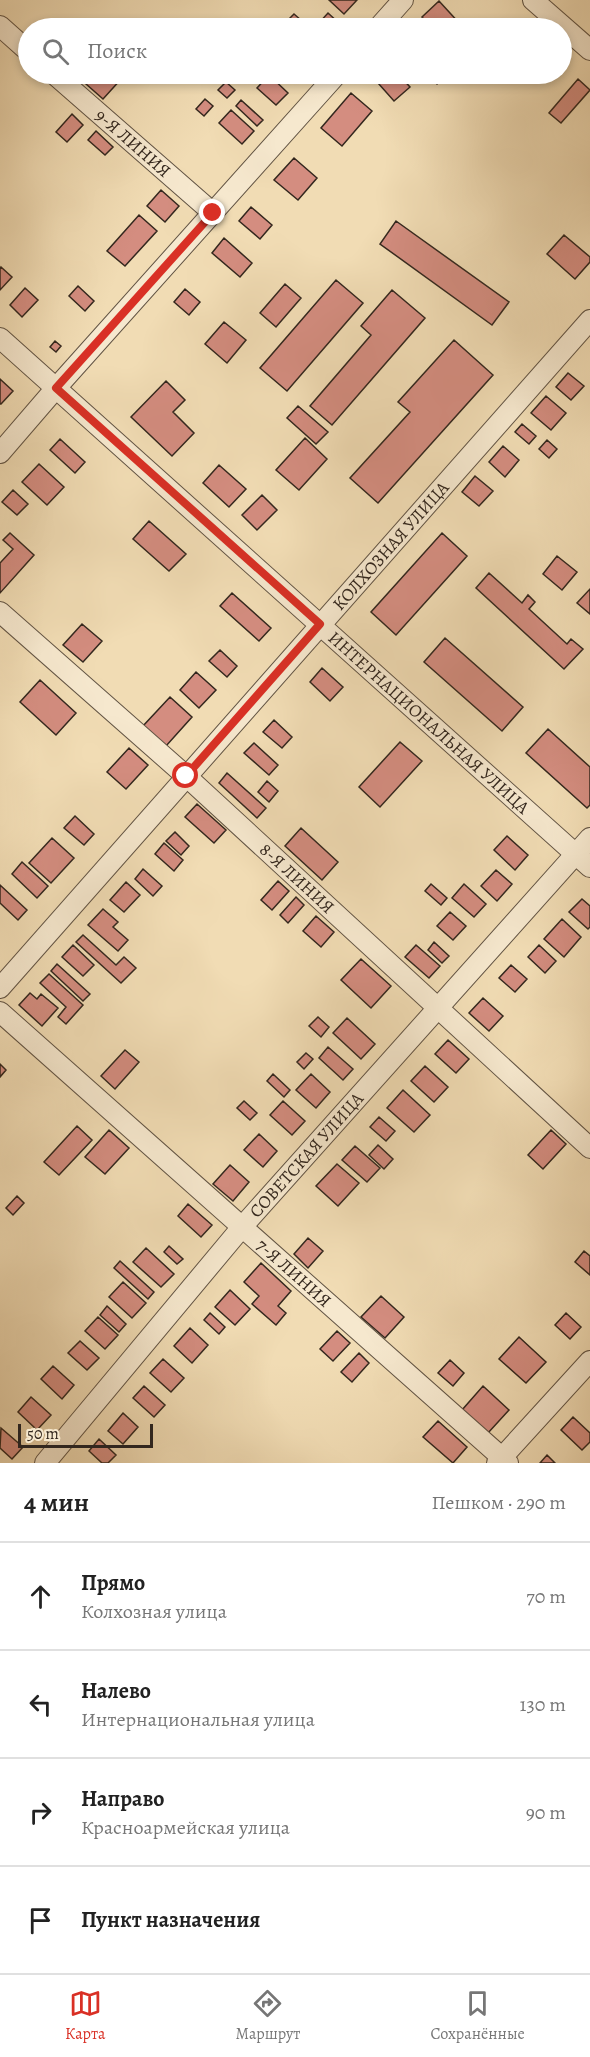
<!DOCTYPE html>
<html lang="ru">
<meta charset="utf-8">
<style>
body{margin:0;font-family:Alegreya,serif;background:#f2f2f2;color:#222}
.scale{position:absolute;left:18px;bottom:15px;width:135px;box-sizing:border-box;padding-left:6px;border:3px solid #33271e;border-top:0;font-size:16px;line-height:21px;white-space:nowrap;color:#33271e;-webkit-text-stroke:4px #f6e8ce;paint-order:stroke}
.stop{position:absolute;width:18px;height:18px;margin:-14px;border:4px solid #d93025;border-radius:50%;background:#fff}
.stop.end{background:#d93025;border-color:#fff;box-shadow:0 2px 6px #0008}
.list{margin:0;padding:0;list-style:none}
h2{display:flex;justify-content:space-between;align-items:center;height:78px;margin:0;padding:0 24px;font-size:26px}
h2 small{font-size:20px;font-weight:400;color:#767676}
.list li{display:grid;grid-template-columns:39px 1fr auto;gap:18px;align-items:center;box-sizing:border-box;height:108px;padding:0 24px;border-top:2px solid #e0e0e0}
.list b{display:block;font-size:22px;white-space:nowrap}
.list p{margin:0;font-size:20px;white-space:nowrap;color:#767676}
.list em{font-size:20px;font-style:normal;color:#767676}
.icon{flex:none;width:33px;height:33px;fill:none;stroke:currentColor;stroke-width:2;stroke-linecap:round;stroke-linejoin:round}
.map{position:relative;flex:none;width:590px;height:1463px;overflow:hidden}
.search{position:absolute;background:#fff;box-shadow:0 3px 9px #0003;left:18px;right:18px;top:18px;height:66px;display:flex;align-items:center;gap:15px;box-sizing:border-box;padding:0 21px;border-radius:33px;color:#767676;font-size:22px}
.sheet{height:510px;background:#fff}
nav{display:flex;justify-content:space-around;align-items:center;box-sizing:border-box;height:84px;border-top:2px solid #e0e0e0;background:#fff;font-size:16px;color:#767676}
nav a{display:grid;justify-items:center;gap:3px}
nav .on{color:#d93025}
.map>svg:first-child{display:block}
</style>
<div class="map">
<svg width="590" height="1463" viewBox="0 0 590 1463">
<rect width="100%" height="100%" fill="#f1dcb4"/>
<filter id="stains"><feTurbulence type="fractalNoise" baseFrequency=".00333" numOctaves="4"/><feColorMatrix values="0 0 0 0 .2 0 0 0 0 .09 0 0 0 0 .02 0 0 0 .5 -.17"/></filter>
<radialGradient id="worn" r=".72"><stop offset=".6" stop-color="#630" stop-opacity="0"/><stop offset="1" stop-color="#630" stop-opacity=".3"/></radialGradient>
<path fill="#d48d80" stroke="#33271e" stroke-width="1.5" d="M329,0H357L344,14Z
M439,1L460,24L455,28H433L422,17Z
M328,13L341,25L337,28H325L319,23Z
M294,14L310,28H280Z
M96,74H117L122,78L103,99L86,84Z
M370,74H398L410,87L394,101Z
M425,74H446L437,84Z
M269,75L288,93L276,105L257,88Z
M578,79L590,90L561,123L549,113Z
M226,82L235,90L227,98L218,90Z
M351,93L372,111L342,146L321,128Z
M205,99L213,106L204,116L196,109Z
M241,100L263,120L257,126L236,106Z
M231,110L254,131L242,144L219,123Z
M72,114L83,125L67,142L56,132Z
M96,131L113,147L105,155L88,140Z
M294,158L317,178L298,200L274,180Z
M161,190L179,206L165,222L147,206Z
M251,207L272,225L260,239L239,221Z
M139,215L157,231L125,266L107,251Z
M396,221L509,302L492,325L380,244Z
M564,235L590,257V262L575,279L547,254Z
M224,238L252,263L240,277L212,253Z
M1,267L12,277L0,290V269Z
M336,280L363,303L287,391L260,368Z
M285,284L301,298L276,327L260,313Z
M78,286L94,301L85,311L69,296Z
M25,288L38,300L22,317L10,305Z
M185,289L200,302L189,315L174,302Z
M392,290L425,318L332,425L310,406L371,335L361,326Z
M224,322L246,340L227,363L205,344Z
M454,340L493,375L378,503L350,478L410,412L398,402Z
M55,341L61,346L56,352L50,347Z
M568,373L584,386L571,400L556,387Z
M0,379L13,391L1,404H0Z
M166,381L185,400L173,412L194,433L172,456L131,417Z
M546,396L566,413L551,430L531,413Z
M298,406L328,432L316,444L287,418Z
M522,424L536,436L529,444L515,432Z
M305,438L327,459L299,490L276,470Z
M60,439L85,462L75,473L50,450Z
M547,440L557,449L549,458L539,449Z
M503,446L519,460L505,477L489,462Z
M39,464L64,487L47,505L22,482Z
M219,465L246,489L229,507L203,483Z
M475,476L493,491L479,506L462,492Z
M13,490L28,504L17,515L2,502Z
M262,495L277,510L257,530L242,515Z
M149,521L186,554L169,571L133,539Z
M10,533L34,555L0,593V563L13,549L3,540Z
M442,533L467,556L396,635L371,612Z
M557,556L577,572L562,590L543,574Z
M489,573L522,603L528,595L535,602L529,609L567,644L571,639L583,649L564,669L476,588Z
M590,589V614L577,603Z
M232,593L271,628L259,641L220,606Z
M82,624L102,641L83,662L63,645Z
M445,638L523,707L502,731L424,662Z
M220,650L237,666L227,677L209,661Z
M322,668L343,687L330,701L310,682Z
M196,672L216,690L199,708L180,690Z
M40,680L76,713L56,735L20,702Z
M170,697L192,717L166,746L143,726Z
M274,720L292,737L282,748L263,732Z
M548,729L590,767V805L587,808L526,753Z
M400,742L422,761L380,807L359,787Z
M254,743L278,765L269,775L244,753Z
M129,748L148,765L126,789L107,772Z
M227,773L266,808L257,818L219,783Z
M267,781L278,791L269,802L258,792Z
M197,804L226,830L214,843L185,817Z
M75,816L94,834L84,845L64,828Z
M301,828L338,862L322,880L285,846Z
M175,832L189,846L181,855L166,841Z
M507,836L528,855L515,870L494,850Z
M52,838L74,858L51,883L29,863Z
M164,843L183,860L174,871L155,854Z
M22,862L48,886L37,898L12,874Z
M143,869L162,886L153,896L135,879Z
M496,870L512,884L497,901L481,886Z
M278,881L289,891L272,910L261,900Z
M126,882L140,895L124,912L110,900Z
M431,884L447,898L441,905L425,891Z
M464,884L486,904L474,917L452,898Z
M0,885L27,910L18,920L0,903Z
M296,897L304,905L288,923L280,915Z
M582,899L590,906V927L588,929L569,912Z
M103,909L118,922L113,927L128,940L118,951L88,925Z
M450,912L466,926L453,940L437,926Z
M316,916L334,932L321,947L303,931Z
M562,919L581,937L564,957L544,939Z
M83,935L116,965L124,957L136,968L121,983L76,942Z
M434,942L449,956L442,963L428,950Z
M73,945L94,965L83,976L62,957Z
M416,945L440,966L429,978L405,957Z
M539,945L556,961L545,973L528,957Z
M361,959L391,986L371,1008L341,980Z
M57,964L90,994L83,1001L51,971Z
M511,965L527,979L515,992L499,978Z
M49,974L83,1005L66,1024L58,1017L66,1007L40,983Z
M30,993L37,999L41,994L58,1008L42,1026L19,1005Z
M483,998L503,1016L489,1031L469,1013Z
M318,1017L329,1027L321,1037L309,1026Z
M347,1018L375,1044L361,1059L333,1033Z
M448,1040L469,1059L456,1073L435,1054Z
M328,1047L353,1069L343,1080L319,1058Z
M125,1050L139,1062L115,1089L101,1076Z
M306,1053L313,1059L304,1069L297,1062Z
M0,1064L6,1070L0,1077Z
M425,1066L448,1087L434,1102L411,1081Z
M273,1074L290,1090L284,1097L267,1081Z
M311,1074L330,1092L316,1108L296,1090Z
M403,1090L430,1115L414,1132L387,1108Z
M244,1101L257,1113L250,1120L237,1108Z
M283,1101L305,1121L292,1135L270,1115Z
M379,1117L395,1131L386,1141L370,1127Z
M77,1126L92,1140L59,1175L44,1162Z
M109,1130L129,1148L105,1174L85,1157Z
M551,1130L566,1144L543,1169L528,1155Z
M259,1134L277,1151L263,1167L244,1150Z
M378,1145L393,1159L384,1169L369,1155Z
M355,1146L380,1168L367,1182L342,1160Z
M337,1164L359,1183L338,1206L316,1186Z
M230,1165L249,1182L233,1201L213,1184Z
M17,1196L24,1203L13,1215L6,1208Z
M188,1204L212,1225L201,1237L178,1216Z
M308,1238L323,1251L308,1268L294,1254Z
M169,1246L183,1259L177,1264L164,1252Z
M146,1248L174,1274L161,1287L133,1262Z
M584,1251L590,1256V1275L575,1262Z
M120,1261L154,1292L148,1299L114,1268Z
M261,1263L291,1291L278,1306L286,1313L276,1325L252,1304L259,1296L244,1282Z
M123,1282L146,1303L132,1318L109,1297Z
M230,1290L250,1309L235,1325L215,1307Z
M381,1296L404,1317L385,1338L361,1317Z
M107,1306L126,1324L119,1332L100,1315Z
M210,1313L225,1327L219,1334L204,1320Z
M566,1313L581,1327L570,1339L555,1325Z
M98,1317L118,1335L105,1349L85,1331Z
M190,1328L208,1345L192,1363L174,1346Z
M337,1331L350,1343L333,1361L320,1349Z
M519,1337L546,1362L526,1383L499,1359Z
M80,1341L99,1358L87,1370L68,1353Z
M359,1353L369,1363L352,1382L341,1372Z
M163,1359L184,1378L171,1392L150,1373Z
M450,1360L464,1373L453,1386L438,1373Z
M53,1366L74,1385L62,1399L41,1379Z
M144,1386L165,1405L154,1417L133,1398Z
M483,1386L509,1410L488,1433L462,1410Z
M31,1397L51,1415L37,1430L18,1412Z
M123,1413L138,1427L123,1444L108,1431Z
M573,1417L590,1433V1442L582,1450L561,1430Z
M438,1421L467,1447L453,1463L423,1437Z
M1,1428L23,1447L12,1459L0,1448Z
M99,1439L116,1455L108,1463H102L89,1451Z
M547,1455L555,1463H540Z"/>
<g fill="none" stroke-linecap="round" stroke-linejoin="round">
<defs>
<g id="minor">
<path d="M533,0L590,50"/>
<path d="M0,26L28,51"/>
<path d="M378,28L403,0"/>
<path id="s1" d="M54,74L213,213"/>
<path id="s2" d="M0,338L590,867"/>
<path d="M0,453L56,388L337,74"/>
<path id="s3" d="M0,612L186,776L590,1148"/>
<path id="s4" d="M0,988L590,320"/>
<path id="s5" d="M0,1012L508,1463"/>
<path id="s6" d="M45,1463L242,1227L590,838"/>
<path d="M497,1463L590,1361"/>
</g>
</defs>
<use href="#minor" stroke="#625444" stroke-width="22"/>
<use href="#minor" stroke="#f6e8ce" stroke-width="20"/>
</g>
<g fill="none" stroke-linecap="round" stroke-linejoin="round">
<path stroke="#d93025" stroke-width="8" d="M186,776L320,624L56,388L213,213"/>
</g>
<g text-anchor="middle" stroke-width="4.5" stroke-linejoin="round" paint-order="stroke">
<g font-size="18" fill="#33271e" stroke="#f6e8ce">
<text dy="6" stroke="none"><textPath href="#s1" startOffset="105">9-Я ЛИНИЯ</textPath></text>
<text dy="6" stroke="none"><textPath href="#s4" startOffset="590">КОЛХОЗНАЯ УЛИЦА</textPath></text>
<text dy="6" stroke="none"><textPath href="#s2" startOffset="576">ИНТЕРНАЦИОНАЛЬНАЯ УЛИЦА</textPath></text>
<text dy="6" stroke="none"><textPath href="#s3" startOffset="399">8-Я ЛИНИЯ</textPath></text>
<text dy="6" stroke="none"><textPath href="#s6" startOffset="404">СОВЕТСКАЯ УЛИЦА</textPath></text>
<text dy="6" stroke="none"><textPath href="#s5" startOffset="393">7-Я ЛИНИЯ</textPath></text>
</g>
</g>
<rect width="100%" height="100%" filter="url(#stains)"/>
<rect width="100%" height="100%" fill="url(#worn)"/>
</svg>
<div class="scale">50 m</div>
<div class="stop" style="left:186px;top:776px"></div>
<div class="stop end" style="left:213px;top:213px"></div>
<div class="search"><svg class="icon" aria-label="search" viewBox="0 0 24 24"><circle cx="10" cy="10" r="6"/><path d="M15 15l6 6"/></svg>Поиск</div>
</div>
<section class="sheet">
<h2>4 мин<small>Пешком · 290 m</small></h2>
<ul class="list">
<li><svg class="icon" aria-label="ahead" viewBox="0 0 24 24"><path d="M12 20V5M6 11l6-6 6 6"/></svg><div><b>Прямо</b><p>Колхозная улица</p></div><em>70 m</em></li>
<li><svg class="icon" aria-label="left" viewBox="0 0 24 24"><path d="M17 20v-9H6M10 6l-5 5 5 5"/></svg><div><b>Налево</b><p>Интернациональная улица</p></div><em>130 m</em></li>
<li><svg class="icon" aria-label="right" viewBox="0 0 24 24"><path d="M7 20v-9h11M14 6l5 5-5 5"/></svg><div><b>Направо</b><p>Красноармейская улица</p></div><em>90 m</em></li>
<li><svg class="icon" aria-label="arrive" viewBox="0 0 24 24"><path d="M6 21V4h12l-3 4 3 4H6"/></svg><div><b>Пункт назначения</b></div></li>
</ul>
</section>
<nav>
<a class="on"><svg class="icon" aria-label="map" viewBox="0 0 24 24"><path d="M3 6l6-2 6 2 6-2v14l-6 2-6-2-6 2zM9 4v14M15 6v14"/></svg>Карта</a>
<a><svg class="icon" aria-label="directions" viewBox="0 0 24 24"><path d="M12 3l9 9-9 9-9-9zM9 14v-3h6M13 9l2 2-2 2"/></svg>Маршрут</a>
<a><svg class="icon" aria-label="saved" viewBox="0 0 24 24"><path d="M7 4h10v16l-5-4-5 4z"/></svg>Сохранённые</a>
</nav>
